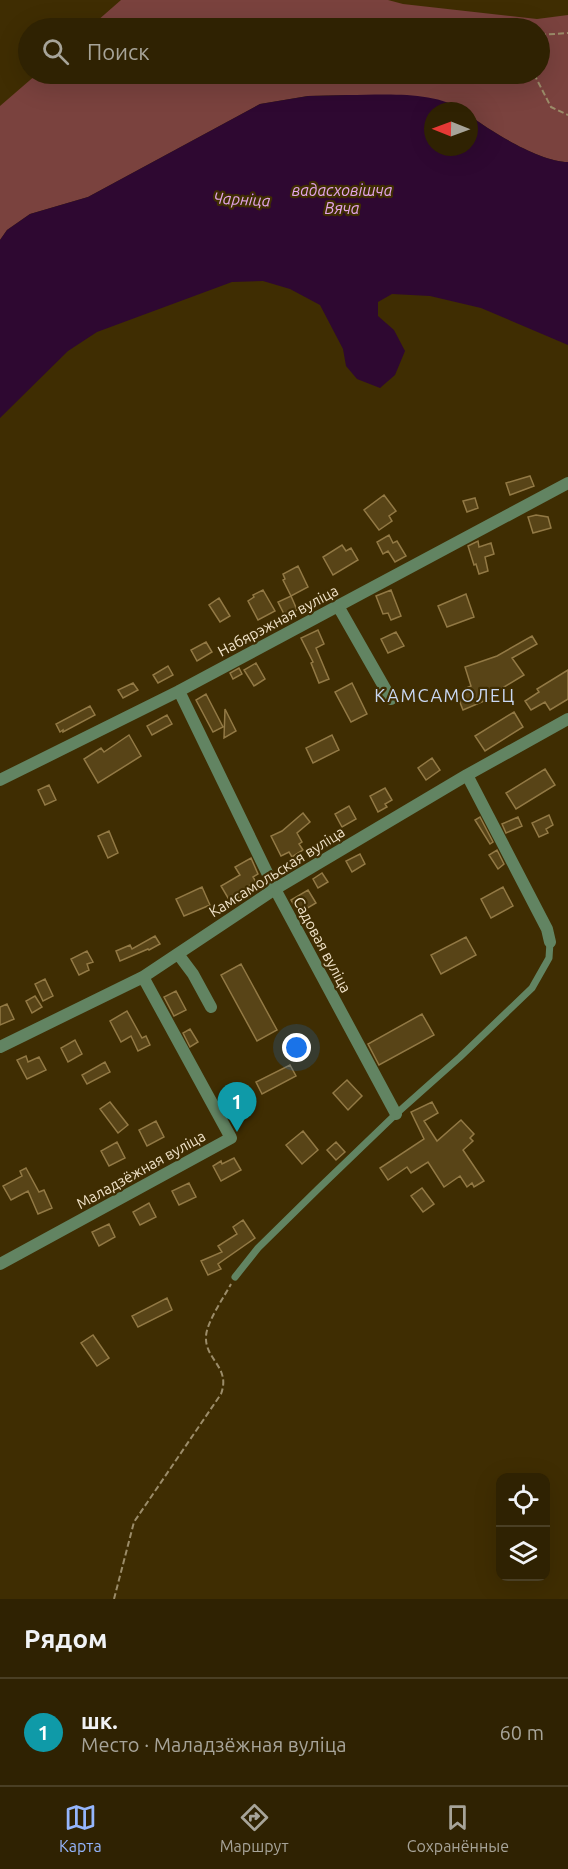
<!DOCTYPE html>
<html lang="ru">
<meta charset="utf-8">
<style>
body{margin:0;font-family:Ubuntu,sans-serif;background:#3b2f11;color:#f1f3f6}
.controls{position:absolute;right:18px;bottom:18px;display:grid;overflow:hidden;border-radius:12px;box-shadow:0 6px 24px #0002}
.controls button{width:54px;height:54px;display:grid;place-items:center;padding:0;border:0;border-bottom:2px solid #4a3f24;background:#2f2202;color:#f1f3f6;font:30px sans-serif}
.compass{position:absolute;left:424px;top:102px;width:54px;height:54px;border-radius:50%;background:#2f2202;box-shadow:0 6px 24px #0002;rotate:271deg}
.you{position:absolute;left:297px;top:1048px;width:21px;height:21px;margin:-15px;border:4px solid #fff;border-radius:50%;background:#1a73e8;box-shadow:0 0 0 9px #1a73e833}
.badge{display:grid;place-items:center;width:39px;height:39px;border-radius:50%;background:#95b6fd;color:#fff;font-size:20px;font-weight:700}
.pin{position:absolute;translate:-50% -50px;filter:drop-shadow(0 2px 3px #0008)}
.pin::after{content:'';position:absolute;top:32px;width:21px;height:18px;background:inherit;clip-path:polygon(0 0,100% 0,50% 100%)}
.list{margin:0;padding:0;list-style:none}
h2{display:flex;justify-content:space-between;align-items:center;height:78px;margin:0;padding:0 24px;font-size:26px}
h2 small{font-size:20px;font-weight:400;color:#a7a499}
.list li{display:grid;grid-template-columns:39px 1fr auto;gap:18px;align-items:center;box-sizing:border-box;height:108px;padding:0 24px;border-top:2px solid #4a3f24}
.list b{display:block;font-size:22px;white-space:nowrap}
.list p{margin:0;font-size:20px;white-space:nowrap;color:#a7a499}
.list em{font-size:20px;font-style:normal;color:#a7a499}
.icon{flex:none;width:33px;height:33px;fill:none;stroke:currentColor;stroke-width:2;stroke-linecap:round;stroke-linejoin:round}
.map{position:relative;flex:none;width:568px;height:1599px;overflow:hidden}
.search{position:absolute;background:#2f2202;box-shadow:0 6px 24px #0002;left:18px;right:18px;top:18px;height:66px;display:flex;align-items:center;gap:15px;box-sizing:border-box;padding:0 21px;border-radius:33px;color:#a7a499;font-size:22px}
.sheet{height:186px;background:#2f2202}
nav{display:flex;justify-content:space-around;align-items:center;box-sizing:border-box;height:84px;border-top:2px solid #4a3f24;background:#2f2202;font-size:16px;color:#a7a499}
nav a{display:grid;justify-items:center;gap:3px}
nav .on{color:#95b6fd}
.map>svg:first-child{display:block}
</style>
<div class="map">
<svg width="568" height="1599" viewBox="0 0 568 1599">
<rect width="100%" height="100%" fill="#3f2d02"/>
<path fill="#7a423e" d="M121,0H388L403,4L537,19L568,15V162C540,162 492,132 469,115V111H464L455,105L348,95L308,96L260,104L88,197L30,214L7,230L0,240V106L37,74H540V28H89Z"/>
<path fill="#2e0831" d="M348,95C382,95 435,90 464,111H433V147H469V115C492,132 540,162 568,162V345L481,308L430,296L392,294L378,302V316L394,330L405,351L395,375L380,388L357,379L346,366L343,349L320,305L290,289L263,281L232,282L97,332L68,351L0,418V240L7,230L30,214L88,197L260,104L308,96Z"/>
<path fill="#584417" stroke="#927945" stroke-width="1.5" d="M530,476L534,486L510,495L506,483Z
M384,495L396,511L389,516L392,521L379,530L364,510Z
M475,498L478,508L467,512L463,501Z
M536,515L548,517L551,528L533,533L528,517Z
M389,535L393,543L397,541L406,556L395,562L388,551L383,554L377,542Z
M478,541L479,547L491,543L494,554L485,557L488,571L479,574L476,564L474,565L468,546Z
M342,545L346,551L351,548L358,560L333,575L323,557Z
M298,566L308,587L291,596L283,580L285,579L283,574Z
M263,590L275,611L258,620L248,601L254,597L253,595Z
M391,590L401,616L391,620L388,613L383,614L376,596Z
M466,594L474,617L447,627L438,606Z
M291,596L297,610L285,616L278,602Z
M219,598L230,616L220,622L209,605Z
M318,630L324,644L316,648L329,679L319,683L311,663L313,662L301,638Z
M396,632L404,646L388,653L381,639Z
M532,636L537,644L512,658L524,675L494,693L496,696L463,710L457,695L465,692L464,689L471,686L465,667L497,656Z
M206,642L212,652L197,661L191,650Z
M256,663L265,679L254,686L244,670Z
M168,666L173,675L158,683L153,675Z
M239,668L242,674L233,679L230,673Z
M568,670V699L550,710L545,702L531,710L525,701L539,692L537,689Z
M133,683L138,690L123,698L118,690Z
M352,683L367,714L351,722L335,692Z
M206,694L223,727L213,732L196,700Z
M90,706L95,715L63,732V730L60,732L56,724Z
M225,709L236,731L224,738Z
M514,712L523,727L485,751L475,736Z
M167,715L172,724L152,735L147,726Z
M129,735L141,756L98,783L84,759L101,748L104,752Z
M332,735L339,750L313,763L306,748Z
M432,758L440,770L426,780L418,768Z
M545,769L555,785L516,809L506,793Z
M49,785L56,800L45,805L38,790Z
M385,788L392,800L385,804L387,807L378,812L370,796Z
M349,806L356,819L342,827L335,814Z
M303,813L310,822L297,833L302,842L299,844L303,850L292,857L289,852L281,856L271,836L282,831Z
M549,815L553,825L546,829L548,833L539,837L532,823Z
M480,817L493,842L490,844L475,820Z
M518,817L522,826L506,833L502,824Z
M109,831L118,853L108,858L98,836Z
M497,850L504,864L498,869L489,855Z
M360,854L365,864L352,872L346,861Z
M251,858L258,874L253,877L256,882L236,893L239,898L231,903L221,886L240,875L235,867Z
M322,873L328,882L318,888L313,879Z
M202,887L210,905L184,916L176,899Z
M503,887L513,906L491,918L481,899Z
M308,890L316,903L299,913L291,900Z
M155,936L160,944L149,950L148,949L120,961L116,951L130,945L132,949Z
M466,937L476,955L441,974L431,955Z
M87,951L93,962L87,964L89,970L79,975L71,959Z
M241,964L277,1030L257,1041L221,975Z
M45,979L53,996L43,1001L35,984Z
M176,991L186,1010L174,1016L164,997Z
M35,996L42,1007L32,1013L26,1001Z
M7,1004L14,1019L0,1025V1007Z
M127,1011L142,1038L146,1036L150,1045L138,1051L131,1036L121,1042L110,1021Z
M422,1014L434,1035L379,1065L368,1044Z
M190,1029L198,1042L190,1047L183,1033Z
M75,1040L82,1054L68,1062L61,1048Z
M26,1056L28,1062L39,1057L46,1070L27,1079L17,1060Z
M105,1062L110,1072L87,1084L82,1075Z
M290,1065L296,1076L262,1094L256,1082Z
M347,1080L362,1096L348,1110L333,1093Z
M110,1102L128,1125L118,1133L100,1109Z
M432,1102L438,1113L424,1121L437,1141L461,1120L474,1134L470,1138L473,1141L463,1150L484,1181L474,1187L472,1183L467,1187L460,1176L444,1187L428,1162L411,1173L407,1167L388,1180L380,1168L424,1139L411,1112Z
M156,1121L164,1137L147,1146L139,1130Z
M303,1131L318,1150L302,1164L286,1145Z
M117,1142L125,1158L109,1166L101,1151Z
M336,1142L345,1152L336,1160L327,1150Z
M234,1158L241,1170L221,1181L213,1166L221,1161L222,1164Z
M26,1168L39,1192L44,1190L52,1208L38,1214L28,1191L11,1200L3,1186L22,1176L20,1171Z
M189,1183L196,1197L179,1205L172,1191Z
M422,1188L434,1204L423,1212L411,1196Z
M149,1203L156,1217L140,1225L133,1212Z
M243,1220L255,1238L218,1264L221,1269L208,1275L201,1261L222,1252L218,1246L237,1234L233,1227Z
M109,1224L115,1237L99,1246L92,1232Z
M167,1298L172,1310L138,1327L132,1316Z
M93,1335L109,1358L97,1366L81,1343Z"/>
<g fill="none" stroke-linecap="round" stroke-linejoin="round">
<path stroke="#9b8c69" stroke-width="2" stroke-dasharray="6 3" stroke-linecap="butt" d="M540,35L568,33
M534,74L551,107L568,115
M114,1599L134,1522L221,1394C231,1367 205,1360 206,1337C206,1323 224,1297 231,1284"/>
<path stroke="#628462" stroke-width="7" d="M235,1277L258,1248L318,1189L396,1114L460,1057L532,988L549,958L550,942"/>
<path stroke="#628462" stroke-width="12" d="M338,606L391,699
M179,691L275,889L396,1114
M467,775L547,929L550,942
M0,780L179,691L568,483
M178,954L193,974L211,1007
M0,1047L143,977L275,889L467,775L568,719
M0,1264L231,1138L143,977"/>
</g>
<g text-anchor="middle" stroke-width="4.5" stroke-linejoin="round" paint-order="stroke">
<g font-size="15" fill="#f0e2c8" stroke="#3f2d02">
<text transform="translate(278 621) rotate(-28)" y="5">Набярэжная вуліца</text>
<text transform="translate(277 872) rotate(-32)" y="5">Камсамольская вуліца</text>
<text transform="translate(322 945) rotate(62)" y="5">Садовая вуліца</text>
<text transform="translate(141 1170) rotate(-29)" y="5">Маладзёжная вуліца</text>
</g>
<g font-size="16" font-style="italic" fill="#e3a5e8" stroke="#3f2d02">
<text x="342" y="196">вадасховішча<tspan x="342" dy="18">Вяча</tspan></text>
<text transform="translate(242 199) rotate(3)" y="6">Чарніца</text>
</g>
<g font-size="18" letter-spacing="1.5" fill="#cad8f3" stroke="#3f2d02">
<text x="445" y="702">КАМСАМОЛЕЦ</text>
</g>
</g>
</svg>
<div class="controls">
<button><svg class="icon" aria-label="locate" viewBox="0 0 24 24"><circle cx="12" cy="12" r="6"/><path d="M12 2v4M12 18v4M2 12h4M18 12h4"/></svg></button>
<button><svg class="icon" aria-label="layers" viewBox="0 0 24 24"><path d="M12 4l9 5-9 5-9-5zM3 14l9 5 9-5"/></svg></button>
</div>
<svg class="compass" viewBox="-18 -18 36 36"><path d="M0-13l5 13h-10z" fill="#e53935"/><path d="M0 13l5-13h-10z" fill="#a7a499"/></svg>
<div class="you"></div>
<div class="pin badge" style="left:237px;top:1132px;background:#0f9aa8">1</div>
<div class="search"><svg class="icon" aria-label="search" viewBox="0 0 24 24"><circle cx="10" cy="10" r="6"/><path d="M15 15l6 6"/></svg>Поиск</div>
</div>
<section class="sheet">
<h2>Рядом<small></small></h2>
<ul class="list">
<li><span class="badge" style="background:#0f9aa8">1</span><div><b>шк.</b><p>Место · Маладзёжная вуліца</p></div><em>60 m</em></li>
</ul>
</section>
<nav>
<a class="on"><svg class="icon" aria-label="map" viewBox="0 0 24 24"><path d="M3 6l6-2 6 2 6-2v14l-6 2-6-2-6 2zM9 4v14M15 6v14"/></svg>Карта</a>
<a><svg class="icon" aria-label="directions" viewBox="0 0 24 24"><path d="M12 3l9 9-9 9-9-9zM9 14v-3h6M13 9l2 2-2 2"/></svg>Маршрут</a>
<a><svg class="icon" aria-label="saved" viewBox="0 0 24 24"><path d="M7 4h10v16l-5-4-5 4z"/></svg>Сохранённые</a>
</nav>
